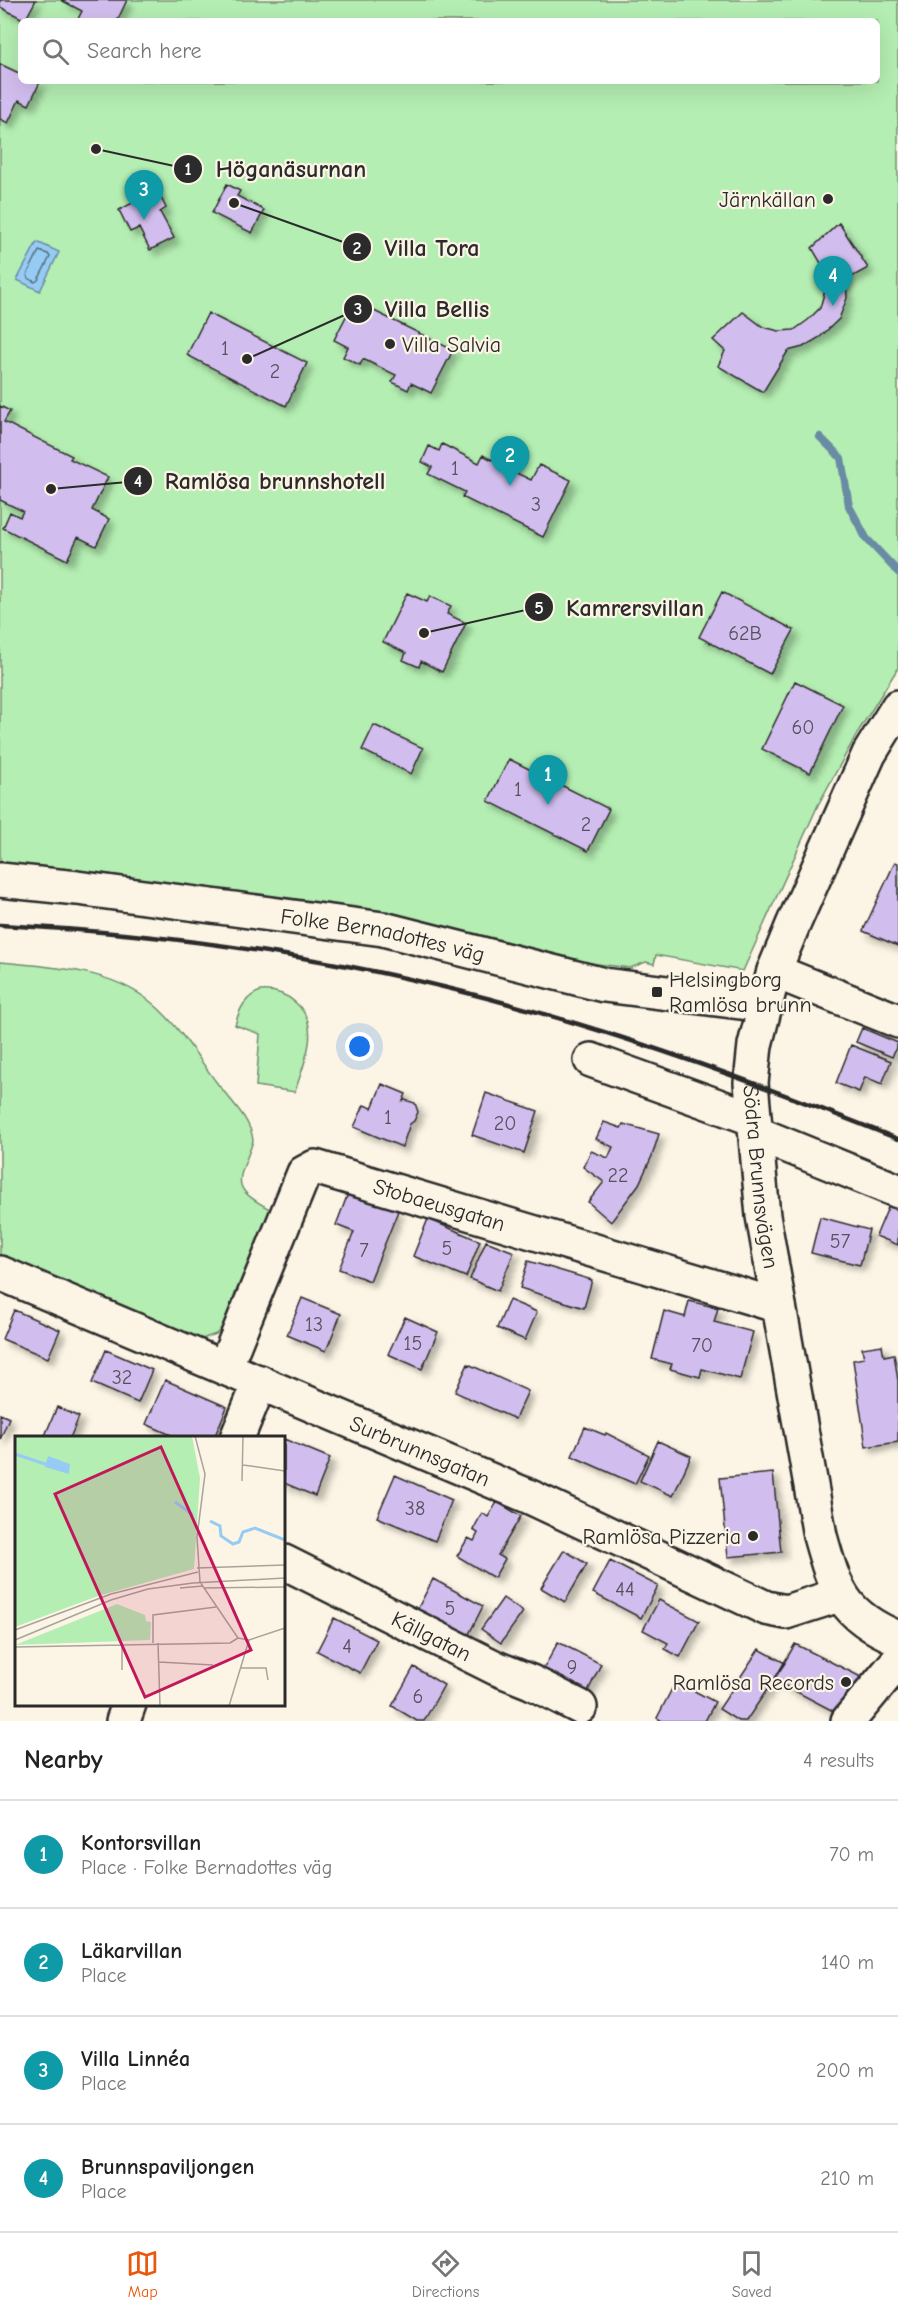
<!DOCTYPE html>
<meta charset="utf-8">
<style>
body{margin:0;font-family:"Comic Neue",sans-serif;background:#f2f2f2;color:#222}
.you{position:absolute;left:360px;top:1047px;width:21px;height:21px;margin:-15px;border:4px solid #fff;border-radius:50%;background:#1a73e8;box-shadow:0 0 0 9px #1a73e833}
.badge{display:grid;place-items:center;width:39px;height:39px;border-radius:50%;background:#ea580c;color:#fff;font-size:20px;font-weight:700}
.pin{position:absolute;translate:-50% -50px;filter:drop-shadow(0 2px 3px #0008)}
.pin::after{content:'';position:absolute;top:32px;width:21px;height:18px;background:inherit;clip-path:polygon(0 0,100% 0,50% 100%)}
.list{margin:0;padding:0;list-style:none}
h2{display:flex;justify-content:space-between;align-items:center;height:78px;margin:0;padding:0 24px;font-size:26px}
h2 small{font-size:20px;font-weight:400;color:#767676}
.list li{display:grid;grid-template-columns:39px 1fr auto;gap:18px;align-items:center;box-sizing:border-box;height:108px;padding:0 24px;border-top:2px solid #e0e0e0}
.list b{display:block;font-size:22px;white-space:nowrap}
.list p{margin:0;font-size:20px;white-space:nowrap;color:#767676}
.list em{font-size:20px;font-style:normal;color:#767676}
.icon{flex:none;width:33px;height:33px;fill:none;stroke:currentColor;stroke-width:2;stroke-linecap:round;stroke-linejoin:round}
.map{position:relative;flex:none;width:898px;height:1721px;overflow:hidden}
.search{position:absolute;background:#fff;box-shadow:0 6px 24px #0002;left:18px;right:18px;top:18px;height:66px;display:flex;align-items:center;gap:15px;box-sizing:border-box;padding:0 21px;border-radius:9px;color:#767676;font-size:22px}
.sheet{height:510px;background:#fff}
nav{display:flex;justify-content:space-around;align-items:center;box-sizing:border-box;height:84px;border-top:2px solid #e0e0e0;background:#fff;font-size:16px;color:#767676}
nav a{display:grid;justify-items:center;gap:3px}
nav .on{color:#ea580c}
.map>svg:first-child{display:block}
</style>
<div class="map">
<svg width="898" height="1721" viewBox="0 0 898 1721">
<defs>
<filter id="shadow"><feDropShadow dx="5.5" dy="5.5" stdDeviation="3" flood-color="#0004"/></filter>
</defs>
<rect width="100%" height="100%" fill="#fcf5e5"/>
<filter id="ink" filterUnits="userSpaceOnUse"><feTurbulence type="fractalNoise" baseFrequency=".0167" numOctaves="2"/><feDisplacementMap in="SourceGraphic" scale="12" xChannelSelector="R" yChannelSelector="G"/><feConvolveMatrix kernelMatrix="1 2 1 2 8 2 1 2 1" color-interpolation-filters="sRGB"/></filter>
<g filter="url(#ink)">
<path fill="#b4eeb2" stroke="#708c6e" stroke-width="1.5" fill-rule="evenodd" d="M0,0H898V668L858,732L818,805L743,971L656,955L654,964L646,962L630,968L558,959L298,901L100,873L0,862ZM21,21H877V81H21Z
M0,962C55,967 118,969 160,1010C182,1031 199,1059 217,1083C229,1099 252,1120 253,1141C239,1183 227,1186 273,1211L222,1328L216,1334L199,1340L0,1258Z
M261,991C275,990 286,994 296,1003C323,1027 303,1064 295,1092L256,1086L260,1034L235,1025C239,1010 245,996 261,991Z"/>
<path fill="#96cbf4" stroke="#6b8ba4" stroke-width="1.5" d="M37,242L59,252L40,291L17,280Z"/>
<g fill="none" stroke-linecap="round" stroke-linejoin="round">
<path stroke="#566b7b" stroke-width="1.5" d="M39,251L48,254L50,257L38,280L35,282L28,278L27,275Z"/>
<path stroke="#6b8ba4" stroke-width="8" d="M820,437L841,458L849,506L866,538L898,572"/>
</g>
<path fill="#d2beee" stroke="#2b2b2b" stroke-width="1.5" filter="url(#shadow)" d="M0,0H36L25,20L0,7Z
M61,0H127L117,21H77L82,11Z
M0,64L21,74V81L40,82L29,105L19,100L8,123L0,119Z
M227,184L240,191L237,196L264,210L252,233L212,213Z
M157,190L166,208L160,212L174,238L150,250L139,228L130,232L119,210Z
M839,223L868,268L846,280L847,298L839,319L820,337L803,347L788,351L763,392L718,366L725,351L713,340L743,312L763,327L779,331L794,330L808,320L820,308L828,279L824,268L812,248Z
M354,301L453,350L431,393L411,383L408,390L392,382L396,375L363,359L360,365L343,357L348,347L334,340Z
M208,313L307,363L286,406L187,355Z
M0,406L10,411L4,422L72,456L70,459L108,477L92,510L109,519L96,546L78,537L67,560L3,528L10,512L20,517L23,511L0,500Z
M442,444L479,463L483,455L492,460L495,454L515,464L512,471L531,480L539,465L571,480L543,537L462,497L465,492L428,474L432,467L422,462L429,446L439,451Z
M722,592L794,630L770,674L699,637Z
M407,593L427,602L430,596L451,606L447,614L466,623L442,672L421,661L419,667L403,660L406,653L383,642Z
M795,681L843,705L810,773L762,749Z
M374,725L423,748L411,774L362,750Z
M509,759L609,809L588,851L488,801Z
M895,862L898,863V946L863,931Z
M862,1028L898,1043L892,1057L856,1042Z
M851,1045L891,1061L882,1084L865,1077L859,1092L836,1083Z
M382,1084L406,1094L403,1101L405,1100L415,1103L418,1112L414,1121L410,1124L402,1147L354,1127L364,1105L372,1108Z
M486,1093L538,1111L524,1153L472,1135Z
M604,1122L621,1128L623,1124L659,1134L652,1156L639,1184L611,1222L588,1202L604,1182L583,1167L591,1151L608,1158L613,1147L596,1139Z
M349,1191L398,1211L370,1281L339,1269L354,1232L336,1225Z
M889,1205L898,1209V1245L876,1236Z
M820,1217L869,1230L860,1265L811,1253Z
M428,1219L480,1241L466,1277L413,1256Z
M486,1241L514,1252L498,1291L470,1279Z
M528,1261L592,1280L584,1308L520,1288Z
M302,1298L341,1314L326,1351L287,1335Z
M509,1300L537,1312L525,1340L497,1328Z
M689,1301L718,1308L714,1322L753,1332L740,1379L702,1369L700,1377L670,1369L672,1364L652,1359L664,1311L685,1317Z
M14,1310L60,1330L48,1358L2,1339Z
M405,1317L438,1332L422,1369L388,1354Z
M882,1345L884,1356L894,1354L898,1381V1442L866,1447L853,1360L864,1358L862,1348Z
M106,1350L152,1370L138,1403L92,1383Z
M468,1364L528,1391L515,1419L455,1392Z
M165,1380L227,1407L214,1438H178L146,1424Z
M57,1407L79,1417L70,1438H44Z
M0,1414L9,1418L0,1440Z
M585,1427L605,1435L606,1433L649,1455L635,1484L572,1456Z
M284,1439L330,1458L315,1496L284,1483Z
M658,1441L691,1456L673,1496L640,1481Z
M773,1473L781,1552L728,1557L720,1478Z
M395,1475L452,1500L435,1541L377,1517Z
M497,1502L521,1516L498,1555L505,1559L494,1578L457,1556L468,1538L474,1541L478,1533L473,1530L482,1513L488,1517Z
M564,1550L587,1564L565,1602L541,1588Z
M610,1561L658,1586L641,1618L593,1593Z
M433,1579L483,1606L468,1636L417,1610Z
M503,1598L523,1612L501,1643L481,1629Z
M659,1600L699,1621L680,1657L665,1649L668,1643L643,1630Z
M334,1618L377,1640L360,1673L317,1651Z
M558,1642L601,1664L587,1693L543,1670Z
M795,1644L859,1676V1684L835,1712L774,1680Z
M759,1649L785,1663L746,1721H738L719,1709Z
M414,1667L444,1685L424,1721H417L392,1706Z
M676,1681L715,1702L705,1721H662L657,1718Z"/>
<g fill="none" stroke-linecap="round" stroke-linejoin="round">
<defs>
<g id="minor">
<path id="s1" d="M898,707L869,754L793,925L774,971L755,1045L751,1083L763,1216L820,1536C835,1590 843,1616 898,1638"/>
<path id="s2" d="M0,880L77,888L383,929L604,985L764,1005"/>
<path d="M774,971L898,1021"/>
<path d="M591,1060L754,1119"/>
<path d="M756,1133L898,1191"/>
<path id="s3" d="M0,1273L528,1496L766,1608L786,1612L839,1595"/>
<path id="s4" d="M225,1367L304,1173L315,1167L779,1306"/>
<path d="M237,1438L260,1382"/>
<path id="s5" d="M284,1562L496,1668L531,1682L580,1707"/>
<path d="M123,1721L129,1704"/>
<path d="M848,1721L898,1661"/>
</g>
</defs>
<use href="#minor" stroke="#2b2b2b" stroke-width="38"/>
<use href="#minor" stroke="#fcf5e5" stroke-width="33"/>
<path stroke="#2b2b2b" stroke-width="4.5" d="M0,925C99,930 198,940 297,957C504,991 704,1061 898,1139"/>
</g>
</g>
<g fill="#2b2b2b" stroke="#fcf5e5" stroke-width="2">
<circle cx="828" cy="199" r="6"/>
<circle cx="390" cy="344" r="6"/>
<rect x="651" y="986" width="12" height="12" rx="3"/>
<circle cx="753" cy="1536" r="6"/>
<circle cx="846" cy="1682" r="6"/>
</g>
<g text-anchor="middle" stroke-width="4.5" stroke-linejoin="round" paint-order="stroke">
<g font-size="20" fill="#55505c">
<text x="225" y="355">1</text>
<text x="275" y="378">2</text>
<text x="455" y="475">1</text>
<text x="536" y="511">3</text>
<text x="745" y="640">62B</text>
<text x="803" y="734">60</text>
<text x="518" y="796">1</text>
<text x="586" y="831">2</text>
<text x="388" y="1124">1</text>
<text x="505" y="1130">20</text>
<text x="618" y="1182">22</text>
<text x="840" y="1248">57</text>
<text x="447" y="1255">5</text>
<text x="364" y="1257">7</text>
<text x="314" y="1331">13</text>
<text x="413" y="1350">15</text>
<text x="702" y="1352">70</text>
<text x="122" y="1384">32</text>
<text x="415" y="1515">38</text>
<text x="625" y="1596">44</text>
<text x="450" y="1615">5</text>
<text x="347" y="1653">4</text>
<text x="572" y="1674">9</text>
<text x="418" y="1703">6</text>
</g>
<g font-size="22" fill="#2b2b2b" stroke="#fcf5e5" text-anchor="end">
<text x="816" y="207">Järnkällan</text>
<text x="402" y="352" text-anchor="start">Villa Salvia</text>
<text x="669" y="987" text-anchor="start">Helsingborg<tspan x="669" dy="25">Ramlösa brunn</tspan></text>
<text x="741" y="1544">Ramlösa Pizzeria</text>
<text x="834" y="1690">Ramlösa Records</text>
</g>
<g font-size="22" fill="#2b2b2b" stroke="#fcf5e5">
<text dy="8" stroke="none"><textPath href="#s2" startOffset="387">Folke Bernadottes väg</textPath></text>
<text dy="8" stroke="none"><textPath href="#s1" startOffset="501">Södra Brunnsvägen</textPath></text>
<text dy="8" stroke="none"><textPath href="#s4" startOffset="352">Stobaeusgatan</textPath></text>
<text dy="8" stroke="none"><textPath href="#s3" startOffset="456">Surbrunnsgatan</textPath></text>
<text dy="8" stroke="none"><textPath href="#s5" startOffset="165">Källgatan</textPath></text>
</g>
</g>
<g transform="translate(15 1436)">
<rect width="270" height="270" fill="#fcf5e5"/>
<path d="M0,0H177L185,42L179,133L83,160L0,191ZM102,168L130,179L131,185L136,186L135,204L0,209Z" fill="#b4eeb2"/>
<path d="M33,20L55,28L54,38L30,31Z" fill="#96cbf4"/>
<path fill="none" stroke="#96cbf4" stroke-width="3" d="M0,18L33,29M160,66L178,79M195,85L205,90L206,100L218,108L224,106L228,96L240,92L270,104"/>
<path fill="none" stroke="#a8a49b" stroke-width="1.5" d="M180,0L190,38L182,101L185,146L223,202L234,204L270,192M228,29L270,35M227,45L228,0M182,132L270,129M165,152L188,150M189,152L270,151M0,194L96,158L183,136M0,204L96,164L133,153L178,147L270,142M138,207V179L201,171M143,207L145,270M107,208V234M0,211L215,207L223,202M144,226L198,229M226,232H251L253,244M214,270L234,204"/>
<path fill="#c2185b" fill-opacity="0.15" stroke="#c2185b" stroke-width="3" d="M146,11L236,214L130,261L40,58Z"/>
<rect width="270" height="270" fill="none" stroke="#2b2b2b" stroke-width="3"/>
</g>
<path fill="none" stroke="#2b2b2b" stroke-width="2" d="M96 149L188 169M234 203L357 247M247 359L358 309M51 489L138 481M424 633L539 607"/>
<g fill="#2b2b2b" stroke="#fcf5e5" stroke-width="2">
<circle cx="96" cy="149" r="6"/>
<circle cx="234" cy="203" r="6"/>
<circle cx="247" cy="359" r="6"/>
<circle cx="51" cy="489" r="6"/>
<circle cx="424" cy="633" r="6"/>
<circle cx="188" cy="169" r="15"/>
<circle cx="357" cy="247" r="15"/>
<circle cx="358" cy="309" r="15"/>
<circle cx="138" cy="481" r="15"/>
<circle cx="539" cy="607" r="15"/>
</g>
<g font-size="18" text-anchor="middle" font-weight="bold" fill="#fff">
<text x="188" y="175">1</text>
<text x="357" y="254">2</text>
<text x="358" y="315">3</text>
<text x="138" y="487">4</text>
<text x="539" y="614">5</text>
</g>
<g font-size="24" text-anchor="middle" font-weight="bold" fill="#2b2b2b" stroke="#fcf5e5" stroke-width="4.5" stroke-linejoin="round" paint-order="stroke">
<text x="291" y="177">Höganäsurnan</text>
<text x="432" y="256">Villa Tora</text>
<text x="437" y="317">Villa Bellis</text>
<text x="275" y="489">Ramlösa brunnshotell</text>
<text x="635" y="616">Kamrersvillan</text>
</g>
</svg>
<div class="you"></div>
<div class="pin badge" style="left:548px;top:805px;background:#0f9aa8">1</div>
<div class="pin badge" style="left:510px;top:486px;background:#0f9aa8">2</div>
<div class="pin badge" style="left:144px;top:220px;background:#0f9aa8">3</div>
<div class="pin badge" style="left:833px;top:306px;background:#0f9aa8">4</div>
<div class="search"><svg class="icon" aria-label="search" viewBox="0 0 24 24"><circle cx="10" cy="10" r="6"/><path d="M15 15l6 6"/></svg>Search here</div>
</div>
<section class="sheet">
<h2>Nearby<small>4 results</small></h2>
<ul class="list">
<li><span class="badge" style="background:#0f9aa8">1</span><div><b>Kontorsvillan</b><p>Place · Folke Bernadottes väg</p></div><em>70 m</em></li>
<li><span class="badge" style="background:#0f9aa8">2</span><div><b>Läkarvillan</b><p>Place</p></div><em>140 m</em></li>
<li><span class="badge" style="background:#0f9aa8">3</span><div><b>Villa Linnéa</b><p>Place</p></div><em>200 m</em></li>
<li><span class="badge" style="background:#0f9aa8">4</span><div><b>Brunnspaviljongen</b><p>Place</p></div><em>210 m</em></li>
</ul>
</section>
<nav>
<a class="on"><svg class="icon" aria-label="map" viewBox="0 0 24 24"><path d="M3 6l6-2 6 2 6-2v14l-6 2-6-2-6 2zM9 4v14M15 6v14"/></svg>Map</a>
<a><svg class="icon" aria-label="directions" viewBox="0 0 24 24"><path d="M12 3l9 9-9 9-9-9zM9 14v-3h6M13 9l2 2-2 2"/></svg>Directions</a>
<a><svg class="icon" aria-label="saved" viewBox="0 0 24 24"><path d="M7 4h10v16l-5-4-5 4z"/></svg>Saved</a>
</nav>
